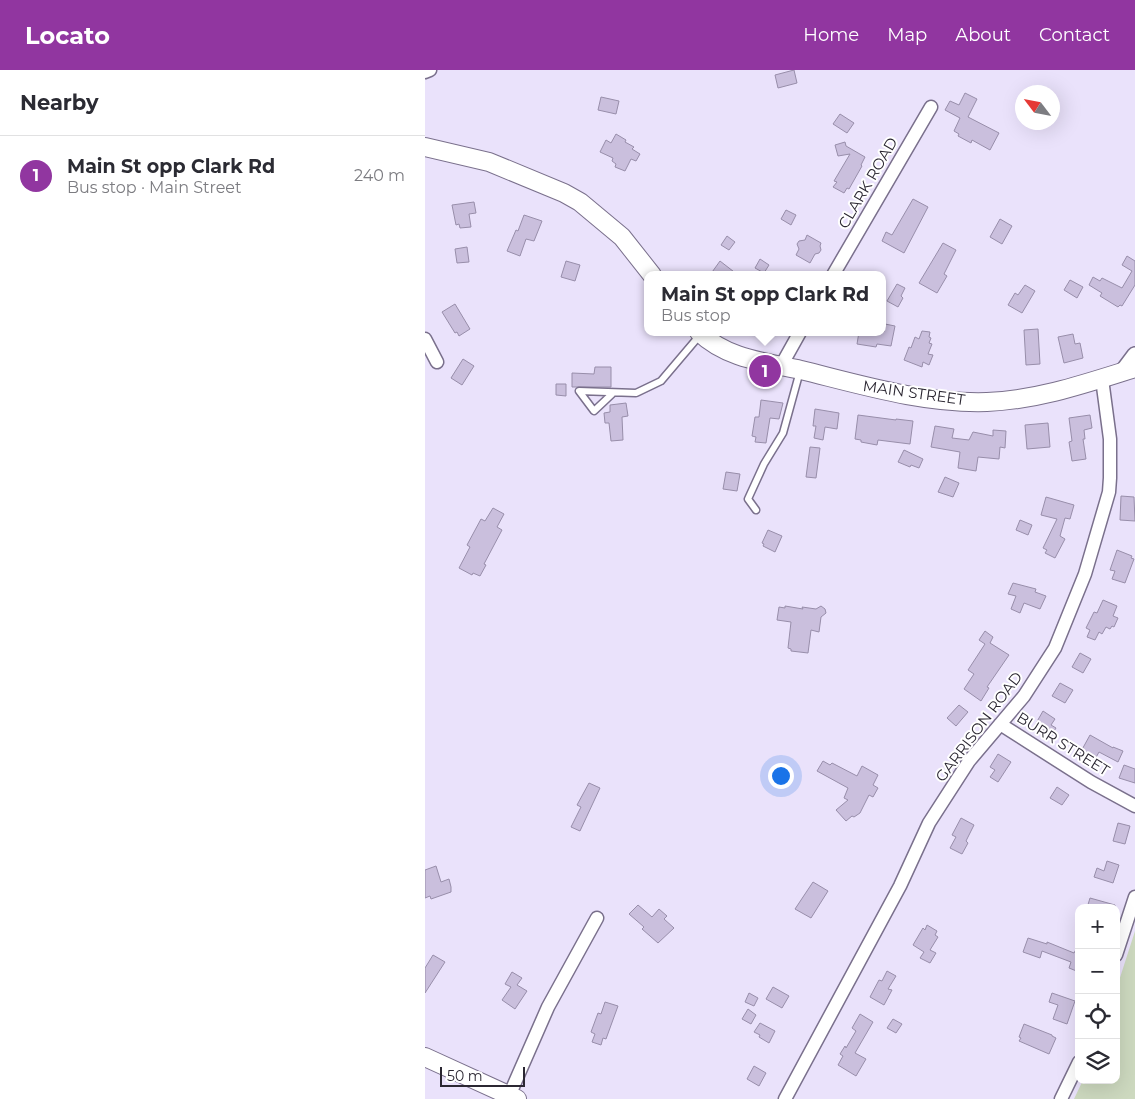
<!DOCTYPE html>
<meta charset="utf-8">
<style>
body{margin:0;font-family:Montserrat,sans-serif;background:#f2f2f3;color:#2b2b33}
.controls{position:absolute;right:15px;bottom:15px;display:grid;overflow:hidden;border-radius:10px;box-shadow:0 5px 20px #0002}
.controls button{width:45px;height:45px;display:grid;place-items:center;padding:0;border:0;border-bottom:1px solid #e1e1e2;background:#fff;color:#2b2b33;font:25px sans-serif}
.compass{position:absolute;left:590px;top:15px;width:45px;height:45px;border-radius:50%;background:#fff;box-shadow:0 5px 20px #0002;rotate:302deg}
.scale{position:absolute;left:15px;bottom:12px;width:85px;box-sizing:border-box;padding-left:5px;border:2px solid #2b2732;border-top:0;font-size:14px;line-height:18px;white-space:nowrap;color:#2b2732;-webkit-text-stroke:4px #fff;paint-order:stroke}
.you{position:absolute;left:355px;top:705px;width:18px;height:18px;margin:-12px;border:4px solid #fff;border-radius:50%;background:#1a73e8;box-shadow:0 0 0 8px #1a73e833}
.badge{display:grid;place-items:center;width:32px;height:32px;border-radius:50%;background:#9136a0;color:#fff;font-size:16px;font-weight:700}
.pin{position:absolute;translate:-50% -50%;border:2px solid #fff;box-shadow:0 1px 5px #0006}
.popup{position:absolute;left:219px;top:201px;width:242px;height:65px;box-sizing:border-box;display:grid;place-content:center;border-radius:10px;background:#fff;filter:drop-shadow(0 1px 4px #0005);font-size:16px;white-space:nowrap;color:#7c7c81}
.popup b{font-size:19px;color:#2b2b33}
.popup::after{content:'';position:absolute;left:50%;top:100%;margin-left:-10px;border:10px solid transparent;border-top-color:#fff}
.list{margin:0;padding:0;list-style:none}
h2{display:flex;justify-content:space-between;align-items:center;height:65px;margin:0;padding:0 20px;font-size:21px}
h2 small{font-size:16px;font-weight:400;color:#7c7c81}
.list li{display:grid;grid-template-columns:32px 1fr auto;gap:15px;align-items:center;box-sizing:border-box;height:80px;padding:0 20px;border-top:1px solid #e1e1e2}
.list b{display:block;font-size:19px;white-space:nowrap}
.list p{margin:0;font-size:16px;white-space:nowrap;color:#7c7c81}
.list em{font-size:16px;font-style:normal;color:#7c7c81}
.icon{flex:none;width:28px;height:28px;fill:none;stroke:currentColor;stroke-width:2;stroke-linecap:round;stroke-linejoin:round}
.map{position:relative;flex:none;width:710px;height:1029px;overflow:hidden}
header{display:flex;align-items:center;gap:30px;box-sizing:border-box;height:70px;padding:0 25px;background:#9136a0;color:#fff}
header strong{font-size:24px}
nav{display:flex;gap:28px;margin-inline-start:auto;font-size:18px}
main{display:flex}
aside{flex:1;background:#fff}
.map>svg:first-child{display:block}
</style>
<header>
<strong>Locato</strong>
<nav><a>Home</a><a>Map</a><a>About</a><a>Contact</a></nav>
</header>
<main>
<aside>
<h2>Nearby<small></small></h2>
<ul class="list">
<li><span class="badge">1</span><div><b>Main St opp Clark Rd</b><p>Bus stop · Main Street</p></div><em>240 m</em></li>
</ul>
</aside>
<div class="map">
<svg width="710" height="1029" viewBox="0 0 710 1029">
<rect width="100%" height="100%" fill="#eae2fb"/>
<path fill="#cdd9bf" d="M710,861V1029H649L658,1010H691V920Z"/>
<path fill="#cabfdd" stroke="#988eaa" d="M369,0L372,13L353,18L350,5Z
M540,23L552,29L543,47L574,63L565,80L547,70L546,73L533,66L534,64L529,61L535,48L520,40L525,31L534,35Z
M176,27L194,31L191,44L173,40Z
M415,44L429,53L422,63L408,54Z
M191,64L201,70L200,72L209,77L207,79L215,84L211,91L206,89L200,101L190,97L191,94L187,91L188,88L175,82L181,70L186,73Z
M420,72L421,76L440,87L436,95L437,96L424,119L422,118L419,123L408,117L412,112L409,111L425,84L413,86L410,75Z
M488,129L503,137L479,183L457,171L461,162L467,165Z
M49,132L51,143L44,144L46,157L35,158L34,154L31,155L27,135Z
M361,140L371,145L366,155L356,149Z
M99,145L117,151L109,171L101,169L95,186L82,181L91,160L93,161Z
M575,149L587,156L577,174L565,167Z
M382,165L396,173L395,176L396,180L394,183L390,184L385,193L371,185L374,179L372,174L374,171L380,170Z
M302,166L310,172L304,180L296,175Z
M518,173L531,180L519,204L522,206L512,223L494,213Z
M42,177L44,192L32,193L30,179Z
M702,186L710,191V215L697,236L695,235L693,237L675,226L677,223L664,215L668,207L675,211L677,208L697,218L707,201L697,195Z
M335,189L344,195L339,203L330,198Z
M141,191L155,195L150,211L136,207Z
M295,191L313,205H285Z
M645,210L658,217L652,228L639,220Z
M472,214L480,218L476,226L478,228L473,237L462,231Z
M600,215L610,221L597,243L583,235L590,223L593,225Z
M30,234L45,259L34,266L32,262L30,263L17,242Z
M460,254L470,256L466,276L452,274L451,277L432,274L434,262H459Z
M613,259L615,294L601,295L599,260Z
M497,261L505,262L504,267L506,268L504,273L507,274L503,284L508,285L504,295L498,292L497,297L479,290L484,277L486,278L490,267L494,269Z
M648,264L650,274L655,273L658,288L639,293L633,267Z
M38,289L49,296L37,315L26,308Z
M170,297H186V317H147V303L169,304Z
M131,314H141V326L131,325Z
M336,330L358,333L354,349L345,348L341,373L330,372L331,367L327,366L330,347H334Z
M201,333L203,346L197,347L198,370L186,371L184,353H180L179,343L185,342V335Z
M390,339L414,343L412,359L400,357L398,370L389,368L391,356H388Z
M433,345L471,350V349L488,351L485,374L453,370L452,375L436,372V370L430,369Z
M665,345L667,358L659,360L660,369H658L661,389L647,391L644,372L647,371L644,348Z
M623,353L625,377L602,379L600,355Z
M510,356L529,359L527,368L544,370L548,362L568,366V360L581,361L580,378L575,377L574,389L553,387L551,401L533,398L535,382L506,377Z
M385,377L395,378L391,408L381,407Z
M479,380L498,389L494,398L486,395L485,397L473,392Z
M301,402L315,404L312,421L298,419Z
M520,407L534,413L528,427L513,422Z
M696,426L709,427L710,451L695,450Z
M621,427L649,435L645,449L640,448L635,466L640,469L630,488L620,483L622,480L618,478L632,449L616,445Z
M68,438L79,444L72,457L77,460L59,494L61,495L55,506L48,503L47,505L34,498L45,477L42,475L56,449L60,451Z
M595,450L607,455L603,465L591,460Z
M343,460L357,466L350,482L338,476L339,474L337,473Z
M692,480L707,486L706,488L709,489L700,513L687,509L690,501L685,500Z
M588,513L611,519L610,522L621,526L615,539L599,533L595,543L586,539L591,526L583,524Z
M678,530L692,536L688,546L693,548L689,557L687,556L685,559L681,557L677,564L674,562L670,570L662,567L665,560L661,558L669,542L672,543Z
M360,536L378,539L377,537L391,539L396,536L400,539L401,543L396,547L394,562L386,560L383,583L366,581V579L363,578L366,552L352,550L354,537L360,538Z
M560,561L568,567L565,573L584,585L562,617L564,618L556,631L539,619L549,604L543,600L560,574L554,570Z
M655,583L666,589L658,603L647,597Z
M635,613L648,620L640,633L627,626Z
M534,635L543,642L531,656L522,648Z
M618,641L630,649L626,655L631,658L626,666L610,655Z
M665,665L688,678V677L698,681L693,692L674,682L668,693L654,685Z
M573,684L586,692L573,712L565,707L570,700L565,697Z
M398,691L405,695L407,693L432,706L437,696L453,705L448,715L453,718L448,727L444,725L435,743L429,747L427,746L421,751L411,740L423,730L419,728L423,718L392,701Z
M699,695L710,699V713L694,708Z
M164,713L175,718L155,761L146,757L156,737L152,735Z
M632,717L644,725L637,735L625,728Z
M536,748L549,755L541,771L543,773L537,784L525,778L531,767L527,765Z
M693,753L705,756L700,774L688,771Z
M682,791L694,795L688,813L669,807L672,798L679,801Z
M11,796L16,812L24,809L26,817V822L6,829L5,826L0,828V800Z
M388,812L403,821L386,848L370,839Z
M665,828L690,835V838H662Z
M213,835L227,847L234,839L242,846L239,849L249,858L233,873L217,859L219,857L204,844Z
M502,855L512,861L510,865L513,867L505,880L511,883L505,893L495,888L499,882L488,875L498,858L500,860Z
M603,868L622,874V872L649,883L654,874V902L644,898L646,892L617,881L615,888L598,882Z
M8,885L20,892L0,923V898Z
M462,901L471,906L463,919L467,920L459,935L445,927L454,910L457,911Z
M87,902L97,908L92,915L102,921L90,939L77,930L86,917L80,914Z
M348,917L364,926L357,938L341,929Z
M324,923L333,928L329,936L320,932Z
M627,923L650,931L642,954L628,949L633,935L624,932Z
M180,932L193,936L181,969L178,968L176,975L167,972L170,964L166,962L173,943L176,944Z
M323,939L331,945L326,954L317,949Z
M435,944L448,952L430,983L441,989L431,1006L413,995L418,986L415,984L420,976L421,978L431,961L427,958Z
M468,949L477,954L471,963L462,958Z
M335,953L350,961L344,973L334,967L335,965L329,962Z
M599,954L627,965V966L631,968L624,984L594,971L596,968L594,967Z
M329,996L341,1003L334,1016L322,1009Z"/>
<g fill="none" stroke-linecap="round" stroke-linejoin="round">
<defs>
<path id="service" d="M187,324L169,341L154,321L211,323L236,311L275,265
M331,440L323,429L339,394L358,363L375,301"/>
<path id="minor" d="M0,2L5,0
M408,205L506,37
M0,269L12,292
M356,296L375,262
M575,654L666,712L710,736
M691,885L710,827
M84,1026L123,937L172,848
M360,1029L475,816L504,753L544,691L599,626L630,578L660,504L684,422L685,408V369L677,309
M636,1029L654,992"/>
<path id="tertiary" d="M698,301L710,285"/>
<path id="secondary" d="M0,77L64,92L139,123L155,132L197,167L227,205
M274,262C302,289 340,292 376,300C437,315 499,334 562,332C613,330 662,313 710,298
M0,987L92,1029"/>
</defs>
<use href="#service" stroke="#7a708c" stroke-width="9"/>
<use href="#minor" stroke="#7a708c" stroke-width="15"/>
<use href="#tertiary" stroke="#7a708c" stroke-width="18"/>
<use href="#secondary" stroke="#7a708c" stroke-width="20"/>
<use href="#service" stroke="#fff" stroke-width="6"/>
<use href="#minor" stroke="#fff" stroke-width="12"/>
<use href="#tertiary" stroke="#fff" stroke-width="15"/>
<use href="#secondary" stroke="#fff" stroke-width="18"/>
</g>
<g text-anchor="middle" stroke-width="4" stroke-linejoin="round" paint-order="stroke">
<g font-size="15" fill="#2b2732" stroke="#fff">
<text transform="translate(443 113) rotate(-60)" y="5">CLARK ROAD</text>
<text transform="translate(489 323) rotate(8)" y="5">MAIN STREET</text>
<text transform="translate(554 657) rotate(-53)" y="5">GARRISON ROAD</text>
<text transform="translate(638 674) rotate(32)" y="5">BURR STREET</text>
</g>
</g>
</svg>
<div class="controls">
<button>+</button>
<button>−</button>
<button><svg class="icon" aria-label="locate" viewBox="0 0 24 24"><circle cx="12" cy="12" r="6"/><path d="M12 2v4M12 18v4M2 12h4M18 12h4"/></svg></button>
<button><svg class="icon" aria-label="layers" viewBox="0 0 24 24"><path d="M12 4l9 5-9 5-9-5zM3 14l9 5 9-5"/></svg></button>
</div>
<svg class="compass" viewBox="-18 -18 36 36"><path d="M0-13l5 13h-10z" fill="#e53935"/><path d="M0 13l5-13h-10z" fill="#7c7c81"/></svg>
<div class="scale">50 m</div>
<div class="you"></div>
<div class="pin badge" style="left:340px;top:301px">1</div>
<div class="popup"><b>Main St opp Clark Rd</b>Bus stop</div>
</div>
</main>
